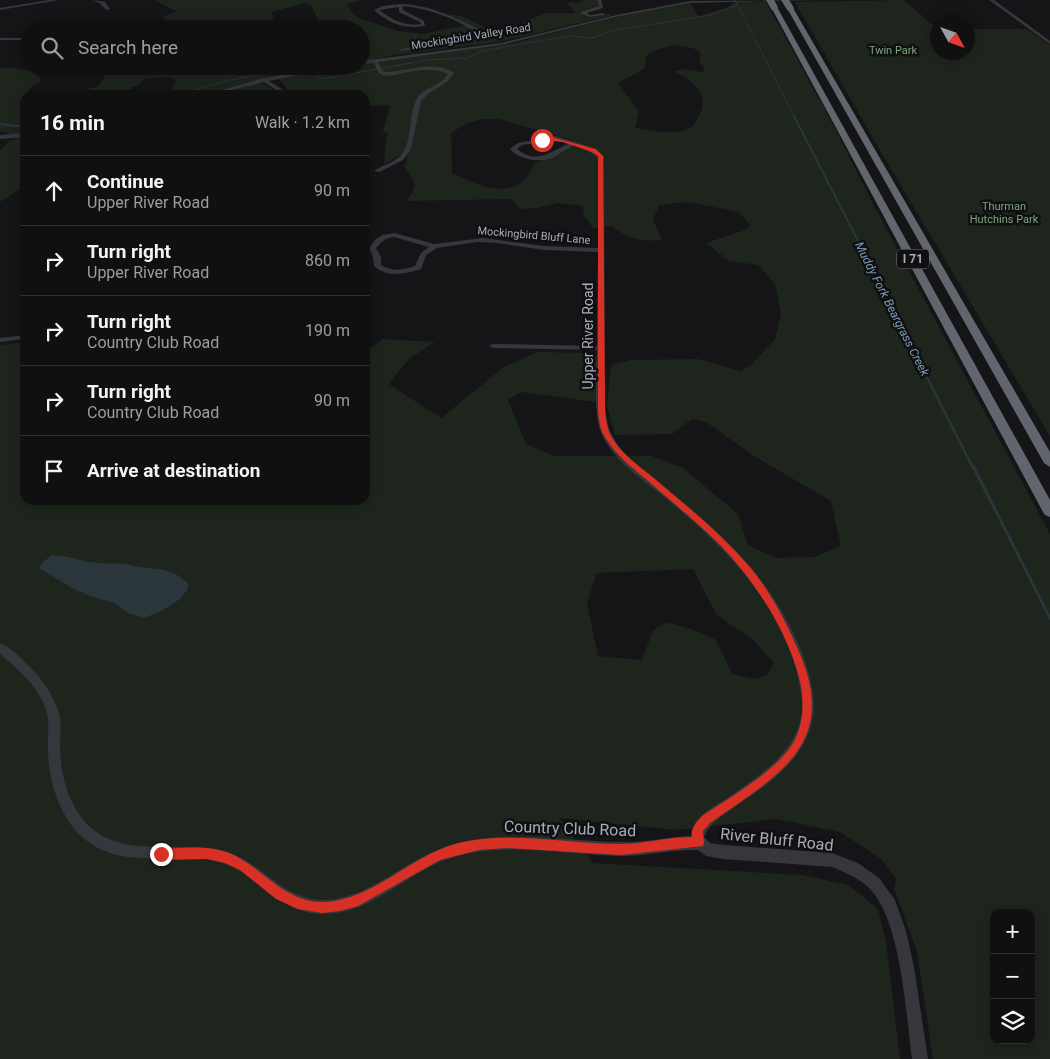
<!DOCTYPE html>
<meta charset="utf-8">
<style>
body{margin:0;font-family:Roboto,sans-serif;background:#1e1e1f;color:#f1f3f6}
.controls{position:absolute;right:15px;bottom:15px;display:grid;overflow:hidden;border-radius:10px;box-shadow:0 2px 12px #0003}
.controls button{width:45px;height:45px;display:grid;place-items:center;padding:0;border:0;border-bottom:1px solid #303031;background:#101011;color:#f1f3f6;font:25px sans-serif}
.compass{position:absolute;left:930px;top:15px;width:45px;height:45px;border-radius:50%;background:#101011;box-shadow:0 2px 12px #0003;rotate:130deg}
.stop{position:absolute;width:15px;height:15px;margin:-11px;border:4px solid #d93025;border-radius:50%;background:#fff}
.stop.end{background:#d93025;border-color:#fff;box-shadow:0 1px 5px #0008}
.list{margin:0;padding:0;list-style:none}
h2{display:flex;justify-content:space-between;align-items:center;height:65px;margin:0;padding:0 20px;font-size:21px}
h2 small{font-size:16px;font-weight:400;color:#9c9d9f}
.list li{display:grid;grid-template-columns:32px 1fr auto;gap:15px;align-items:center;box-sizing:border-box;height:70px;padding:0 20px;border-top:1px solid #303031}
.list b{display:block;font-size:19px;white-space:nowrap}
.list p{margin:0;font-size:16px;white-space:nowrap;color:#9c9d9f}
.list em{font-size:16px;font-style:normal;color:#9c9d9f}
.icon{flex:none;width:28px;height:28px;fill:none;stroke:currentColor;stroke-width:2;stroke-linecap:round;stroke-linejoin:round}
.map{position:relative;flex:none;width:1050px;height:1059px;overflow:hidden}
.search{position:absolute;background:#101011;box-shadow:0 2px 12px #0003;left:20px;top:20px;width:350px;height:55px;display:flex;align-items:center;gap:12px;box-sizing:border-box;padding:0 18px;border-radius:28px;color:#9c9d9f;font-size:19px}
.panel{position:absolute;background:#101011;box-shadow:0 2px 12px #0003;left:20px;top:90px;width:350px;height:415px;border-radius:15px}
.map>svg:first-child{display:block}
</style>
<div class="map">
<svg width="1050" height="1059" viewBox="0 0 1050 1059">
<rect width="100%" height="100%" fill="#151517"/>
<path fill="#1d251d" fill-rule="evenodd" d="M154,0H360L347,4L349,9L358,18L398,31L423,34L467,25L448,15C471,12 492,42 519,31L520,26L525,21L547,13H576L567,4L569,2L579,3L583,0H597L600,5L583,12L581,15L591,17L609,14L613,15L498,42L394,55L361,62V29H322L312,7L306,3L271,12L276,26L297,29H177L163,17L176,11Z
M904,0L937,29L938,52H968V29H1027L1050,45V436L882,154L795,2Z
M734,2H766L832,123L871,200L1050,534V1059H933L917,951L894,889L896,879L881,859L840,832L777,819L675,830L559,818L593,863L803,875L848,885L878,909L886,942L900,1059H0V345L25,342V500H365V352L383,339L435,342L409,359L389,384L441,418L504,367L537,352L594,353L599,358L596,402L521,392L508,400L526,444L554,456H652L683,468L738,514L748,545L776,558L814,557L841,546L831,501L754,456L706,422L692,419L672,434L615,435L607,406L611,365L631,360L698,359L740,371L750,366L775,339L781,314L775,284L758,265L729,261L706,243L745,230L751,226L739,212L687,202L659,205L653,220L662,240C642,242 628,239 612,226L593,228L584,216L583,206L558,203L538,208L520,209L511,199L406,201L412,194L415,184L404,166L408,155H399L384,165L386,139L388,133L383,132L390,105L365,106V95H291L279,79L351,66H361V64L513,43L621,16L690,3L698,16L729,7ZM675,45L693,48L701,53L699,61L705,69L702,72L684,69L674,72C695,80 712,98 697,119C694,125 689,130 682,131C668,134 649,130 635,128L639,111L618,83L644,69L647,55L656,50ZM482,119H498L573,140C563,154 550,158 534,163C520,204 480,187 452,173L451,133L466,124ZM693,569L716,614L754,641L774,663L767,675L755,679L732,674L716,640L697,631L667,622L653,630L642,660L598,656L587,603L597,573ZM994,913H1031V1040H994Z
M102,66L129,67L338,66L242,84L204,95H166L173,88L176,80L168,77L144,79L141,83L119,95H70L98,86L104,78Z
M0,68C18,68 26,67 41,78V82L30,88L29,95H25V134L15,135L0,131Z
M256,83L264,84L282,95H213Z
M25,136V183L22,188L0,202V150L11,140Z"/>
<path fill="#2a353c" d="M52,555C65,555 77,560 90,562C101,564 113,563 125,564C130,564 134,567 140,567C159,570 173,567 189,585C184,602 160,612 144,618L130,614L114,603L87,595L72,588L39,568L43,562Z"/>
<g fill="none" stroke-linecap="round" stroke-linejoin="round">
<path stroke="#2a353c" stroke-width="1" d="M735,0L795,118
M316,76L322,79L428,60L468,58L482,51L570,36L593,38L610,31L711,15L738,5
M181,95C219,81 255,73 296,71"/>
<path stroke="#2a353c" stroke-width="2" d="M794,116L873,270
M0,124L25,127"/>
<path stroke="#2a353c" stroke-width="2.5" d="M872,269L973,468"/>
<path stroke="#2a353c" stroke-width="3" d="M973,466L1050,618"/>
<path fill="#36373c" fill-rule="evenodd" d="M49,0H59L0,10V8Z
M93,0L105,2L110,9L106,10L101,4Z
M597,0H601L603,8L587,13L590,15L603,13L605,15L590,17L581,14V12L599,6Z
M823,0L690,3L616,17L501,45L378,62L382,70L385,72C407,72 435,59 454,73L447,82L428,94L421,101L411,149L403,160L379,172L374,171C381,166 390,164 398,158C413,147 408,116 416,100C423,87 441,86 448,74C429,64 404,75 384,76L378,72L374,63L361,64V61L501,43L616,15L690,1Z
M989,0H994L1050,41V44Z
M401,4C430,5 454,17 480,30L482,34L470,40L400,51L402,49L469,38L477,34C460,19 425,8 403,6V10L424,21L425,26C406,30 388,23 374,10L383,6ZM399,7V12L420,22L421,24C405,27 391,19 379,10Z
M0,38H29V40H0Z
M27,55H29V64L24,60Z
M336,66H348L269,81L291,95H284L264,82L213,95H204L264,78Z
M25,133V137L0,139V135Z
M556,136L587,146L604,156L605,404C606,415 607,427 613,437C625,459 648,474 667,489C690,508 712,526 732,547C760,575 782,607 798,643C807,663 817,696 813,717C806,759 769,784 736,806C724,815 709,823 704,837L710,843L723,845L832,853L858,863L879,878L895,900L906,931L914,967L928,1059H912C906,1015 901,917 868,887C858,878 845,872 832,867L723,859L706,856L698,850C672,849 646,856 620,856C565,855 511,842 457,856C410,868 375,914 324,914C278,914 262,877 225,864C177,847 124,875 81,836C59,816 48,778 48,749C47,737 50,726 47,714C41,689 20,670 0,654V643C10,647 19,656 27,664C41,677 53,694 59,713C62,724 60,736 60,747C60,774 69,807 89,826C125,860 180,839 224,851C262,861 284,902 326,900C375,897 410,854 458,843C511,830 565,841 619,842C643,843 667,837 691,836C693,832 693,826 696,822C703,812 716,805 726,799C756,778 792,756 801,718C805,700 797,672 792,655C769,590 718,542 668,500C645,481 617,464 603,437C592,414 597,375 597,350L493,348L489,346L493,344L597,346L598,252L544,250L497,243L477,242L437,248L426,255L421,269C405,274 387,278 374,266L373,257L369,248L376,239L383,235L394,233L434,244L483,238L544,246L598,248V157L583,148L574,145C566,149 560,154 552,158C539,163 520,160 510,149L518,143ZM556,140L568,144C549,152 537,165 517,149L522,145ZM394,237L429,247L421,253L415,266C403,270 393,272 381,265V257L376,248C381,242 385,238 394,237Z
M25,335V339L0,342V338Z"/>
<path fill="#61656e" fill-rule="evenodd" d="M774,5L777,7L1050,500V517L1045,515L1043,512L771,7Z
M790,6L793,8L1050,452V467L1044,463L787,8Z"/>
<path stroke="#61656e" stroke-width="7" d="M770,0L774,7
M785,0L790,8"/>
</g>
<path fill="#d93025" d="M551,137L596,149L603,156L605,404C605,414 606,425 610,434C619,453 640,466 655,479C683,503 712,526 737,553C763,579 781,611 796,645C842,743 781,773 710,823L703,831L704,842L703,846L621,855L506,848L479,850L440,860L358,906L340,911L322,913L298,909L276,899L240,870L225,863L207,859L161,860L157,858L156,854L157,850L161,849C183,848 208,845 229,853C263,867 284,903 324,902C373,900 409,857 455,844C509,830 565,844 620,844C644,844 668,837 692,837C690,828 697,822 702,816C731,796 767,777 789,749C806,727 805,695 797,670C784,629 761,592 733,559C708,530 676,506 647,480C631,467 616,455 605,437C599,428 598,415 598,404V156L592,152L563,142L540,140Z"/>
<g text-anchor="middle" stroke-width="5" stroke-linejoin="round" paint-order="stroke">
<g font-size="11" fill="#a6acb8" stroke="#101012">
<text transform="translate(471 36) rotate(-9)" y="4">Mockingbird Valley Road</text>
<text transform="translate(534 235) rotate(5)" y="4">Mockingbird Bluff Lane</text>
</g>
<g font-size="11" fill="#7ba57c" stroke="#101012">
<text x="893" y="54">Twin Park</text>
<text x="1004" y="210">Thurman<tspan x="1004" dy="13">Hutchins Park</tspan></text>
</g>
<rect fill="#101012" stroke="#797d86" stroke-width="1" x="897" y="249.5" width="32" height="19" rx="4"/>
<g font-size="12" font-weight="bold" fill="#a6acb8">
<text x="913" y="263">I 71</text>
</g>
<g font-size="12" font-style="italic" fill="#7a9db6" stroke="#101012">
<text transform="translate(892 309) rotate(63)" y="4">Muddy Fork Beargrass Creek</text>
</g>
<g font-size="14" fill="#a6acb8" stroke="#101012">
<text transform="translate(588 336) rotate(-90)" y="5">Upper River Road</text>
</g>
<g font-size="16" fill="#a6acb8" stroke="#101012">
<text transform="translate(570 828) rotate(2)" y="6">Country Club Road</text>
<text transform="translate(777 839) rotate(6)" y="6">River Bluff Road</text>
</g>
</g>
</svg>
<div class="controls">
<button>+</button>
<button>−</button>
<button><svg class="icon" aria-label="layers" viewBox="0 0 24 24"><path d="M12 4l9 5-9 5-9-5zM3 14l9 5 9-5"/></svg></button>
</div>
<svg class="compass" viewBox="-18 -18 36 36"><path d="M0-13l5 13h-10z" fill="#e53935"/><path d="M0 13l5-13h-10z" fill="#9c9d9f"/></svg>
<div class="stop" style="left:542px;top:140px"></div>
<div class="stop end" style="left:161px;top:854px"></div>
<div class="search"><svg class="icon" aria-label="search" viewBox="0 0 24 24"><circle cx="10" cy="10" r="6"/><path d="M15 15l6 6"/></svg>Search here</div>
<section class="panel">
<h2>16 min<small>Walk · 1.2 km</small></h2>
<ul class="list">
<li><svg class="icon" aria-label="ahead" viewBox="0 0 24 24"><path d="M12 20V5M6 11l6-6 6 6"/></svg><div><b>Continue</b><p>Upper River Road</p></div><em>90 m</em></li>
<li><svg class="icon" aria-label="right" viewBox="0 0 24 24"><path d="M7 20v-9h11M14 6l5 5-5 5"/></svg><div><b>Turn right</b><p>Upper River Road</p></div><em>860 m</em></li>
<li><svg class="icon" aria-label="right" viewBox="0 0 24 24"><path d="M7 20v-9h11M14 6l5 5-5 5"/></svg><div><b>Turn right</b><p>Country Club Road</p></div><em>190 m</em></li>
<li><svg class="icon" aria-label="right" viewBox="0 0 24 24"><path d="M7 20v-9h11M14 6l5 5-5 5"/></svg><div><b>Turn right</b><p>Country Club Road</p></div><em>90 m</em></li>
<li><svg class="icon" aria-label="arrive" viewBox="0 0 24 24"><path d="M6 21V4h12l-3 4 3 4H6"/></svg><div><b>Arrive at destination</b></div></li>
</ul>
</section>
</div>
